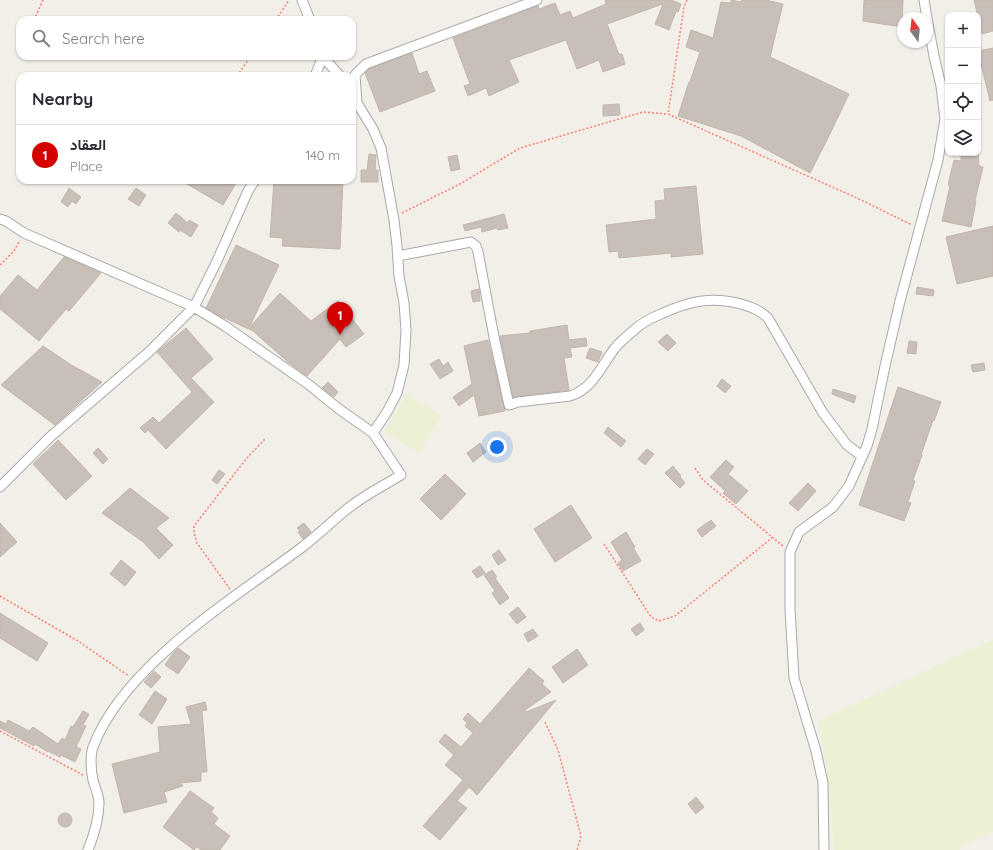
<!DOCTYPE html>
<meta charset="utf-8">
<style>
body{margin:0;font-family:Quicksand,Vazirmatn,sans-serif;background:#f7f7f7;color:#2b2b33}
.controls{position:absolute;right:12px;top:12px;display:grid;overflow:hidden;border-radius:8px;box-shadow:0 1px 3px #0004}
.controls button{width:36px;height:36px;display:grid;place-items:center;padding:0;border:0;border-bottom:1px solid #e1e1e2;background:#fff;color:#2b2b33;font:20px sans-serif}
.compass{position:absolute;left:897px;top:12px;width:36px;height:36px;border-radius:50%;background:#fff;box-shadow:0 1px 3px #0004;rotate:345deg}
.you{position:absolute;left:497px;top:447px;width:14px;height:14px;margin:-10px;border:3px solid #fff;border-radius:50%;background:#1a73e8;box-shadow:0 0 0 6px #1a73e833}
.badge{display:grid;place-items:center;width:26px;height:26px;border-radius:50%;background:#d40000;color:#fff;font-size:13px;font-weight:700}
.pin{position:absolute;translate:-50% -33px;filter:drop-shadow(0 1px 2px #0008)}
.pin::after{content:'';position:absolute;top:21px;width:14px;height:12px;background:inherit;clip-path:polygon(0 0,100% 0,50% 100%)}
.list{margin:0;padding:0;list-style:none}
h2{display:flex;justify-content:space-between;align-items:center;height:52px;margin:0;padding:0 16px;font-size:17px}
h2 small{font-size:13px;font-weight:400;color:#7c7c81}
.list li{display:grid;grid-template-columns:26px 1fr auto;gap:12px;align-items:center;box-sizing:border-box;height:60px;padding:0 16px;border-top:1px solid #e1e1e2}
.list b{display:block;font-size:15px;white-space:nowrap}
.list p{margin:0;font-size:13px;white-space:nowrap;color:#7c7c81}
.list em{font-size:13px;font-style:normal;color:#7c7c81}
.icon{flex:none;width:22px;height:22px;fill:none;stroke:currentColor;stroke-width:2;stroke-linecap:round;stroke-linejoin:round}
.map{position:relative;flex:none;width:993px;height:850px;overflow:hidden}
.search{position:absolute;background:#fff;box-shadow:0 1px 3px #0004;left:16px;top:16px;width:340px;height:44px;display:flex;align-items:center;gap:10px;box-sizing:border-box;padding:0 14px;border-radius:12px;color:#7c7c81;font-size:15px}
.panel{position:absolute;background:#fff;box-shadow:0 1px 3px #0004;left:16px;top:72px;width:340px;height:112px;border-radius:12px}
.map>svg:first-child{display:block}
</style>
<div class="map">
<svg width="993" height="850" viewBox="0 0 993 850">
<rect width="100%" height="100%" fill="#f2efe9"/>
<path fill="#eef0d5" d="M407,394L442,415L419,453L384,432Z
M993,639V832L970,842L960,850H834L826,764L818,721Z"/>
<path fill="#c7bfb8" stroke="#c4b6ab" d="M605,0H671L681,4L678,12L676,11L669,30L655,24L663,4L607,24L619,54H622L625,64L603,72L599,60L577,69L566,40L509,60L519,82L489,96L486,88L468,96L464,86L470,84L453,38L538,6L539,9L555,3L560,15L570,11L573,18L606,4Z
M731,0L741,2L742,0H766L783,4L770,57L849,94L827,140L810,173L741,136L678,116L689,82H690L700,52L686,47L691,30L713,38L721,2L731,3Z
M864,0H903L902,27L863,21Z
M974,0H993V31L982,34Z
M993,48V100L990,101L978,51Z
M412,53L419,74L427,71L435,91L380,112L365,73L369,69Z
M619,104L620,115L603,116V105Z
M961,153H978L979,166L983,167L975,200L976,201L971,227L942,221L950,186L948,185L954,160L961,161Z
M369,154L376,155L375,170H378V182H361V170H367Z
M457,155L460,169L451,171L448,157Z
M180,180H238L223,205Z
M274,180H343L340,249L282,246L283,238L270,237Z
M696,186L703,254L671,257V253L619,258L618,251L609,252L606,225L656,219L655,201L665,200L664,189Z
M69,188L81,197L76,204L72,201L68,207L61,202Z
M136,188L146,195L139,206L128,199Z
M176,213L188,223L189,220L198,225L191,237L180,230L179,232L168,223Z
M504,214L508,228L498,230L497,228L482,232L481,227L465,231L463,225Z
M993,226V276L957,284L946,237Z
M236,245L279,265L249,328L280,293L311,321L338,301L364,334L346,347L340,339L307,376L289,363L253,331L218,315L206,308Z
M64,257L101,273L69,311L66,309L39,341L0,309V296L18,275L37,290Z
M917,287L934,290L933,296L916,294Z
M479,289L480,301L473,302L471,291Z
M567,325L569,340L586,338L587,346L570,348L572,357L564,358L569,390L513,397L500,336L530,333V331Z
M186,328L213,359L191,378L214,402L166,449L148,430L145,433L140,428L153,417L159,423L192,392L157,352Z
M667,334L676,343L668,351L658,342Z
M488,340L505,411L479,416L474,395L459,406L453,397L472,384L464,346Z
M909,341L917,342L916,354L907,353Z
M43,346L73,366L102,382L55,425L1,385Z
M590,348L602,352L598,362L586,358Z
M439,359L443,366L448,362L453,371L440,379L430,364Z
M984,363L985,370L973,372L971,365Z
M722,379L731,386L725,393L717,386Z
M328,382L338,392L334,397L322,388Z
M898,387L941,402L934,421L933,420L921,455H922L913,480L915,481L908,502L911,503L904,521L859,505Z
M833,389L856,396L854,403L832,394Z
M608,427L626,441L621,447L604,433Z
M58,440L92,476L66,500L33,464Z
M480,443L486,452L473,462L467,453Z
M98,448L108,459L103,464L93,453Z
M647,449L654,454L645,465L638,459Z
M726,460L734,467L728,474L748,491L736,504L723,493L725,491L723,489L710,477Z
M673,466L681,476L680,477L685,483L680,488L665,473Z
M219,470L225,474L217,484L212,480Z
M445,474L466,494L441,520L420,499Z
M808,483L816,491L798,511L789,503Z
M130,488L169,518L156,528L173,545L159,559L142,541L102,513Z
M571,505L592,538L555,562L534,529Z
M711,520L716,526L702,537L697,530Z
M0,523L17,542L0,557Z
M304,523L311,532L303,539L298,532L300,531L297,528Z
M626,532L635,547H633L641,561L623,571L618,563L622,560L611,542Z
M499,550L506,560L498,565L492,555Z
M121,560L136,572L125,586L110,574Z
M480,566L485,573L477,578L472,571Z
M492,570L497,577L495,578L509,598L500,605L492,593L495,591L484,575Z
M518,607L526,617L517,624L509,614Z
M0,613L48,643L37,661L0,638Z
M640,623L644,630L636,636L631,629Z
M533,629L538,636L528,642L524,634Z
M178,648L190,657L178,674L165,665L173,653Z
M577,649L588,665L563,683L552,667Z
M529,668L544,681L542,684L551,692L525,710L526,712L556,700L477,795L469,787L457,801L467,808L440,840L423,826L463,780L445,765L454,755L439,742L445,734L461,747L473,733L465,726L467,723L463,719L468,713L480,724Z
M154,671L161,677L151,688L144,682Z
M155,691L167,699L152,724L139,715Z
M205,702L207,710L202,711L207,772H201V781L180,783L183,786L164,792L167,802L124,813L112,764L160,752L158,727L191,724L186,707Z
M83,711L89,714L83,725L86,726L76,747L81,749L75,762L61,755L60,757L48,751V752L35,744L34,746L0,728V721L6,724L8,720L29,731L33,727L58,744L62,738L65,740L71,726L73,727Z
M190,791L214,808L211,812L218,818L214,824L230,836L220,850H201L197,847L194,850L163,827Z
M696,797L704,807L696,814L688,804Z
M58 820a7 7 0 1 1 14 0a7 7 0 1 1-14 0Z"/>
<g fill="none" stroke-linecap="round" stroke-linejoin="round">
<defs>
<path id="minor" d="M302,0L310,20
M924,0L927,18
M323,57L340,76
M315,76L323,56
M352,95L373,129L381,148L394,220L397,246L399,276L404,303L406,330L404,365L397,393L387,412L373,433
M357,102L355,75L366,64L537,0
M0,219L6,221L24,233L194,307L225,326L308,384L339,409L373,433L401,475C383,486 363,496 347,509C331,522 317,536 301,548C233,599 124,665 93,747C90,756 91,771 93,780C95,788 99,795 99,803C99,820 94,835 88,850
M398,256L471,242L476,246L478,252L494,337L509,405L518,402L570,396C593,389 601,366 615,348C620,342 627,336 633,331C641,323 651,318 661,314C689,301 712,296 741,304C751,307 760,310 768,318L823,413L847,445L862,456
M0,487L50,437L150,351L194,307L217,261L248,191L255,180
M824,850L823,783L816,751L794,678L790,609V552L799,532L833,507L849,486L867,446L872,429L885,366L900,301L938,160L945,119L941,86L934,56L927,18"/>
</defs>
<use href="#minor" stroke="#a9a9a9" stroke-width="11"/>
<path stroke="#fa8072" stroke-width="1.5" stroke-dasharray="2 2" stroke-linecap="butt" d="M687,0L684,7L668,114L857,198L912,225
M34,20L43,0
M276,20L289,0
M237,76L251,56
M402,213L460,184L520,148L643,112L668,114
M0,265L14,251L20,240
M695,468L703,480L783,546
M604,544L651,617L659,621L675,616L773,537
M230,589L197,543L194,532V526L246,459L265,439
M0,596L78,641L129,676
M545,722L558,750L581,836L577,850
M0,731L83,775"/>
<use href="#minor" stroke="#fff" stroke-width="9"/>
</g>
</svg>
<div class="controls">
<button>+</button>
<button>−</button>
<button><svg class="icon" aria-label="locate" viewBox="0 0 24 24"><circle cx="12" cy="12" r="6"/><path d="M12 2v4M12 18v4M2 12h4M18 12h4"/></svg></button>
<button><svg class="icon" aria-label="layers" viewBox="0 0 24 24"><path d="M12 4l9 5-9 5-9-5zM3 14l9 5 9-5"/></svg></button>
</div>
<svg class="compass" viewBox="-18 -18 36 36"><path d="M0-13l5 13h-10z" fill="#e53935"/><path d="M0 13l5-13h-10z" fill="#7c7c81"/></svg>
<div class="you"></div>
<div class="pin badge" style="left:340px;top:335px">1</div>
<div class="search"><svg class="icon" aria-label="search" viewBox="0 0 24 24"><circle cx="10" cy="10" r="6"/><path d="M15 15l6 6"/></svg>Search here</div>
<section class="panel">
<h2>Nearby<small></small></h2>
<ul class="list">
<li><span class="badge">1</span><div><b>العقاد</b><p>Place</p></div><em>140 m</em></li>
</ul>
</section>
</div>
